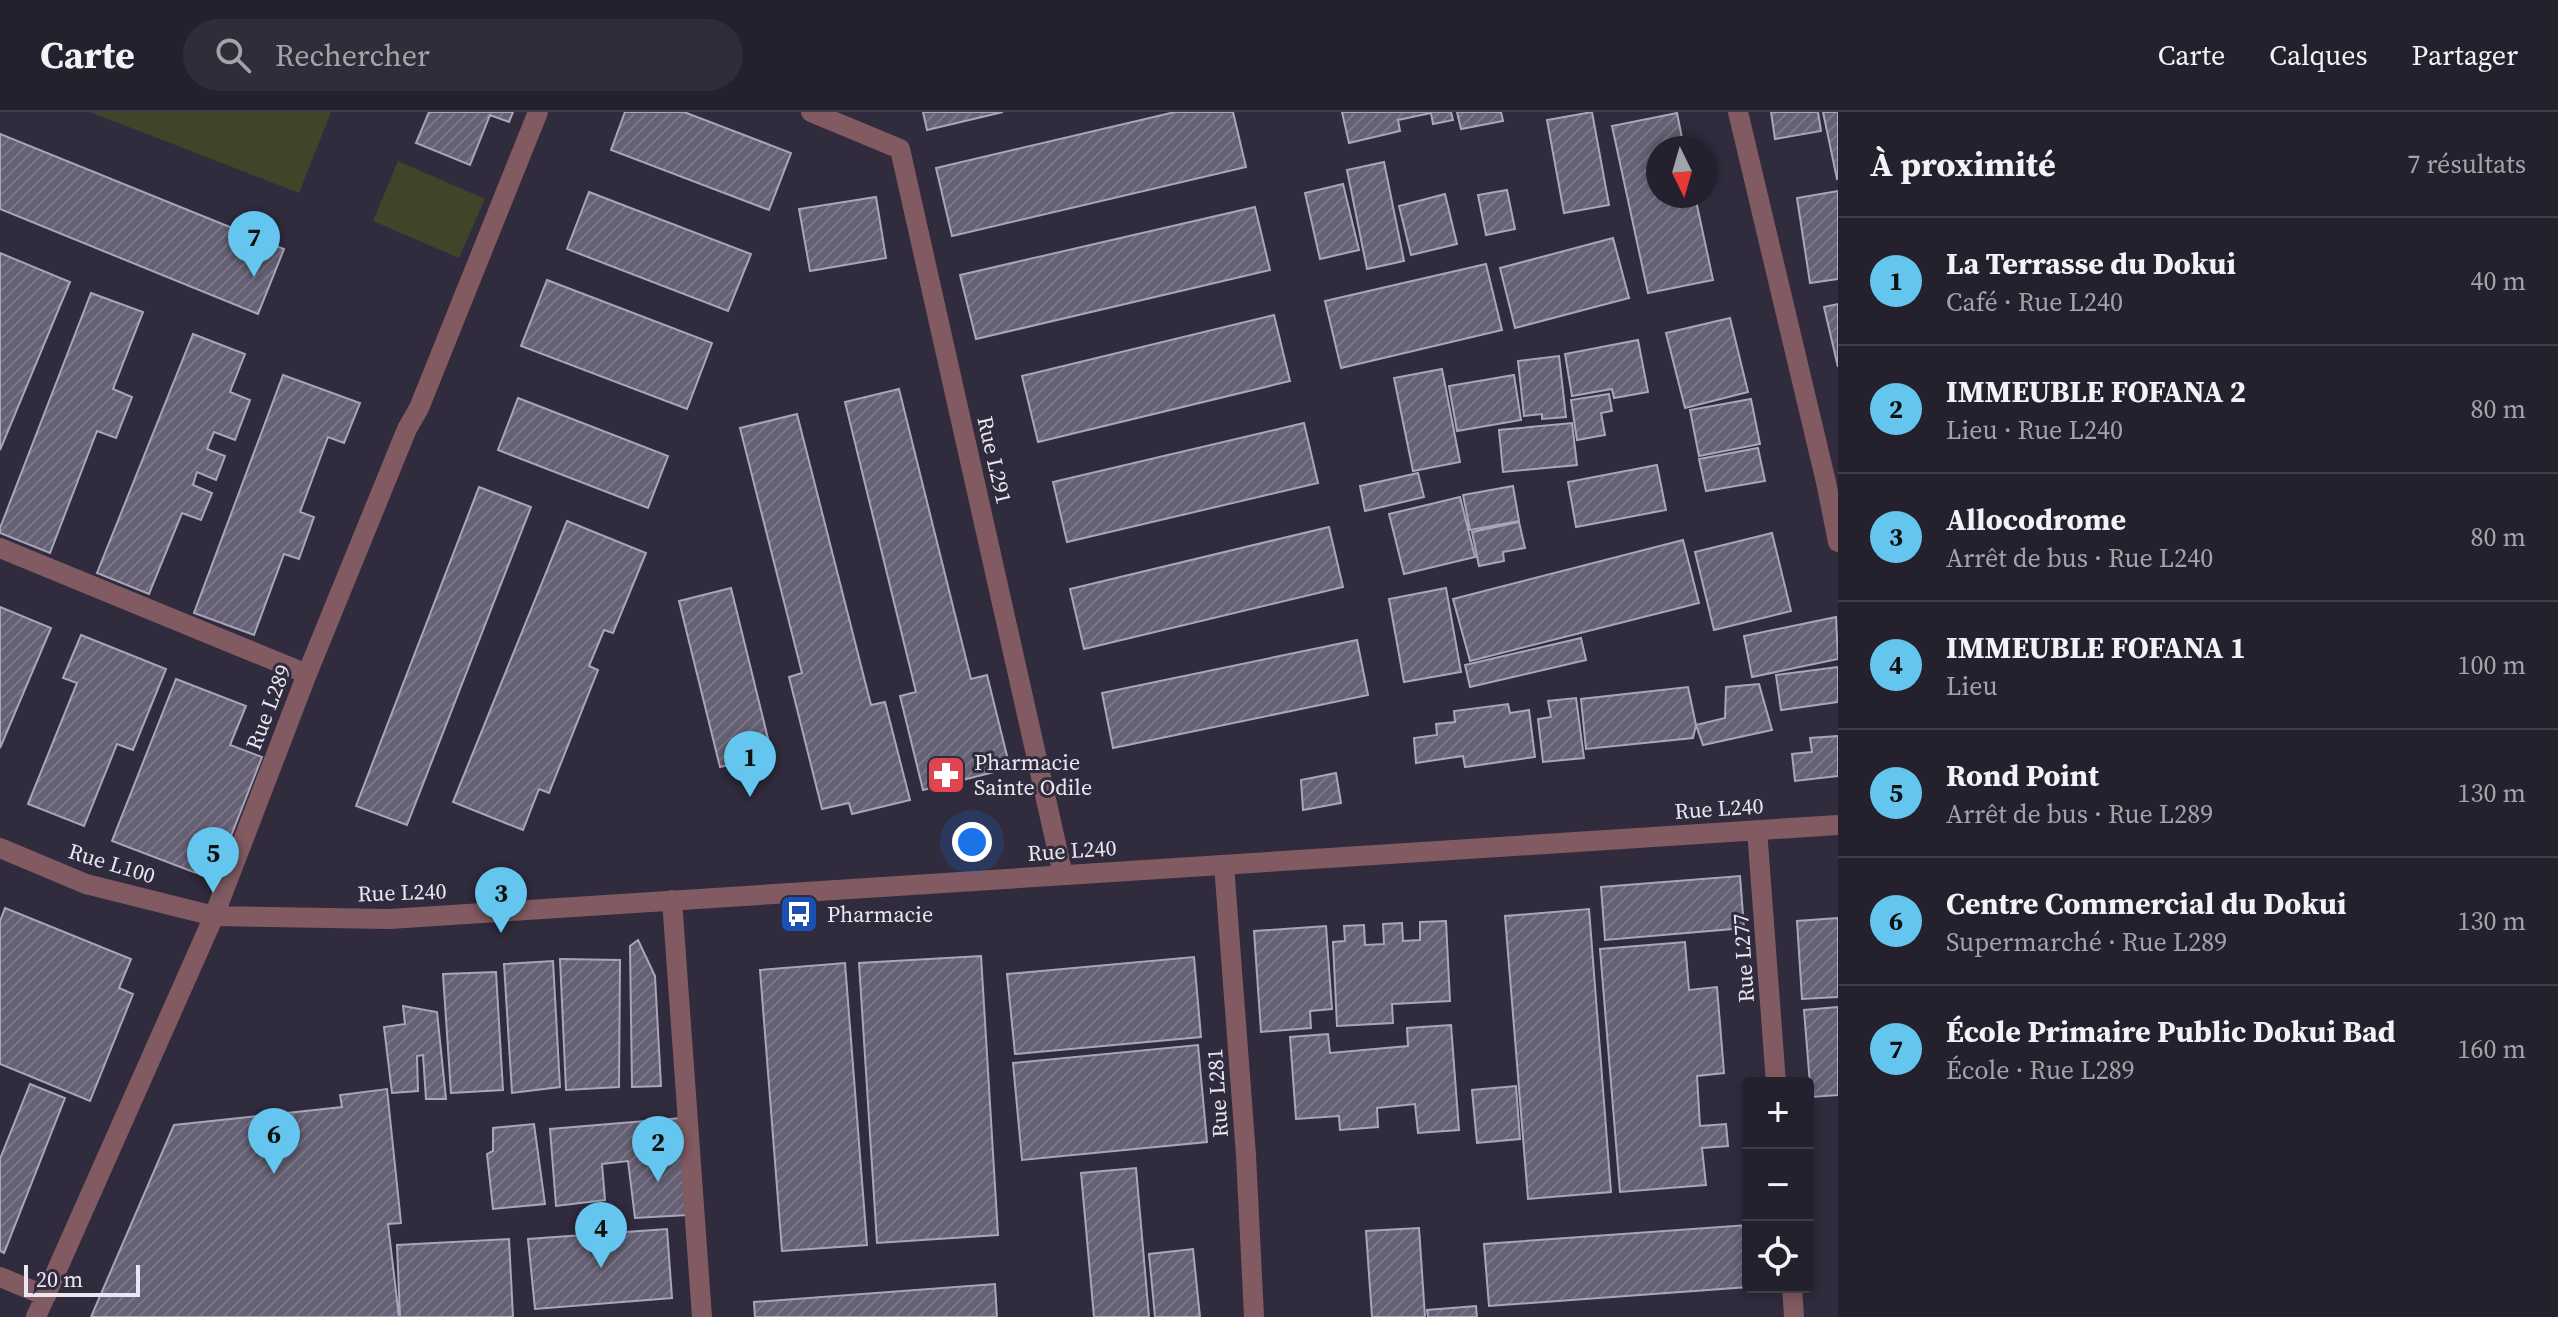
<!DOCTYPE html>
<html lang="fr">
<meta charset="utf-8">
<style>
body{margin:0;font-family:"Source Serif 4",serif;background:#302d3a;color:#f1f3f6}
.controls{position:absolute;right:24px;bottom:24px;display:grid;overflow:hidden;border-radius:8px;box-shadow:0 4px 12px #0003}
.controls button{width:72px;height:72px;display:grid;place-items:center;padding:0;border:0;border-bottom:2px solid #413e4a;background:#24202e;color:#f1f3f6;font:40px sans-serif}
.compass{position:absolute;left:1646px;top:24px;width:72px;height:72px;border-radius:50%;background:#24202e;box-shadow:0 4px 12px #0003;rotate:175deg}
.scale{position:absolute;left:24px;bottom:20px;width:116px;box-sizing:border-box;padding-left:8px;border:4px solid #eae7f3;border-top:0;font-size:22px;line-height:28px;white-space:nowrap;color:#eae7f3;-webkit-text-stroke:6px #302b3d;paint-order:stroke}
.you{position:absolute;left:972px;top:730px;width:28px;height:28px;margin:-20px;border:6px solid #fff;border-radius:50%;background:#1a73e8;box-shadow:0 0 0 12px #1a73e833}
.badge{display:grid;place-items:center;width:52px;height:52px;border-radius:50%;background:#64c5ee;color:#111;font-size:26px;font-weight:700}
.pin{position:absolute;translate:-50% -66px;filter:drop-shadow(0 2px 4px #0008)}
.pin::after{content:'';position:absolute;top:42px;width:28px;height:24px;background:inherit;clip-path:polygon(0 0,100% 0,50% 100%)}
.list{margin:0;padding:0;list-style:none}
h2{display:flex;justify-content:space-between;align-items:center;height:104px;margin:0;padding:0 32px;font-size:34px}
h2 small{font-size:26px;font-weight:400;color:#a3a3aa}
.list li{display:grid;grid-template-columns:52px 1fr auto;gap:24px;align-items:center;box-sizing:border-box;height:128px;padding:0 32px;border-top:2px solid #413e4a}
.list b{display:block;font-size:30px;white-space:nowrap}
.list p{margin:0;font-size:26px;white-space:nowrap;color:#a3a3aa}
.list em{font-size:26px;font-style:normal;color:#a3a3aa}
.icon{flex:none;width:44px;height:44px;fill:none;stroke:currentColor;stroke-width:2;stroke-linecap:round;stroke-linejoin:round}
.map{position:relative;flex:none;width:1838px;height:1205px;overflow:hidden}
header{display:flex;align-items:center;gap:48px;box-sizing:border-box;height:112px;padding:0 40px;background:#24202e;border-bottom:2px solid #413e4a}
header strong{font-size:38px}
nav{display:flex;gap:44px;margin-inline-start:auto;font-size:28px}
.search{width:560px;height:72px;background:#302d3a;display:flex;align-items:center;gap:20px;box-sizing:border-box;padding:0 28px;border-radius:44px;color:#a3a3aa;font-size:30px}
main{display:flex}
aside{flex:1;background:#24202e}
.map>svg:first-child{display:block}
</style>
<header>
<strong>Carte</strong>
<div class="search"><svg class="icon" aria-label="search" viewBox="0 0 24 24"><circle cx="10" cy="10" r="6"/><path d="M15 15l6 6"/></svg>Rechercher</div>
<nav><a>Carte</a><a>Calques</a><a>Partager</a></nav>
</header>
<main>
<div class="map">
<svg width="1838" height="1205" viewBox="0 0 1838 1205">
<defs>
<pattern id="building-hatch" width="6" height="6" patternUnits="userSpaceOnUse" patternTransform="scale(2)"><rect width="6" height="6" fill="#656074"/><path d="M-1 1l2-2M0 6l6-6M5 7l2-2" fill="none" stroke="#7b7788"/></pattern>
</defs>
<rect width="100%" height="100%" fill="#302b3d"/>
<path fill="#424429" d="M90,0H331L299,81Z
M398,49L485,87L459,146L373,109Z"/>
<path fill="url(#building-hatch)" stroke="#aaa5bb" stroke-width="2" d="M429,0H513L509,10L490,3L470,53L416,31Z
M625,0H684L791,41L769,98L611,38Z
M923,0H1003L927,18Z
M1175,0H1233L1246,55L952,124L936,56Z
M1342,0H1451L1453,8L1433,12L1431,1L1398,8L1400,19L1349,31Z
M1457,0H1501L1503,9L1461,17Z
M1592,0L1609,93L1564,101L1547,8Z
M1771,0H1818L1821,19L1775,27Z
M1823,0H1838V67H1837Z
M1677,1L1684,36H1658V84H1695L1713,168L1648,181L1612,14Z
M0,22L284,137L258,202L0,97Z
M1384,50L1404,149L1367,157L1347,58Z
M1343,72L1359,138L1320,147L1305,81Z
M1507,78L1515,117L1486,123L1478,83Z
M1838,79V167L1810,171L1797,86Z
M589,80L751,142L728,199L567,137Z
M1445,82L1457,132L1411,143L1399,94Z
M876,85L886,146L810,159L799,97Z
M1255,95L1270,158L976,227L960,163Z
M1613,126L1629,186L1515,216L1500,156Z
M0,141L70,170L0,338Z
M1486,152L1502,218L1341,256L1325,189Z
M547,168L712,231L687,297L521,234Z
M91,181L143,200L113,277L132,285L116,326L97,319L50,441L0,421V416Z
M1838,192V255L1824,195Z
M1274,203L1290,269L1038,330L1022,264Z
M1730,206L1748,280L1685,296L1666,221Z
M193,222L245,242L230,280L250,288L235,328L214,320L207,337L225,344L216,368L197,360L193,373L212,381L201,408L182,401L149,482L97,461Z
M1638,228L1648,280L1614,286L1612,277L1572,284L1565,242Z
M1559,244L1566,305L1542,307V302L1524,304L1518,249Z
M1442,257L1460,350L1413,359L1394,266Z
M283,263L360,291L344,331L328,325L300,400L314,405L299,447L284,442L254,523L194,501Z
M1514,263L1521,308L1457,319L1449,274Z
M899,277L971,567L987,563L1010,656L923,678L900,584L916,580L845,290Z
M1609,282L1612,299L1601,301L1605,323L1577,328L1571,288Z
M518,286L668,344L648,396L498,338Z
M1751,287L1760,332L1699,344L1690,298Z
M797,302L871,593L885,590L910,688L852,702L849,691L822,697L789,565L802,561L740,316Z
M1304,311L1318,371L1067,430L1053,370Z
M1572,311L1577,353L1503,360L1499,318Z
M1758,336L1765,369L1706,379L1699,347Z
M1657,353L1666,398L1576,415L1568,370Z
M1418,361L1424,385L1365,399L1360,374Z
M1513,374L1519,409L1470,418L1463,383Z
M479,375L531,395L407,713L356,694Z
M1460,385L1475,445L1404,462L1389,402Z
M567,409L646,441L613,521L604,518L589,554L598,558L549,681L539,677L523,718L453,690Z
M1519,410L1525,436L1503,440L1504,449L1479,454L1472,420Z
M1329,415L1343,475L1084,537L1070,477Z
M1772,421L1791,499L1714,518L1695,440Z
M1683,428L1699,491L1470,549L1453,487Z
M731,476L772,643L720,655L679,489Z
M1446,476L1461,560L1404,570L1389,487Z
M0,495L51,516L0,636Z
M1836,505L1838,547L1752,565L1744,524Z
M81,523L166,557L133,638L117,632L84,714L28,692L77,571L63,566Z
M1581,526L1586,548L1470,575L1465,553Z
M1357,528L1368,583L1113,636L1102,581Z
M1838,555V590L1781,598L1776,563Z
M176,567L246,594L230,633L262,645L222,747L204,740L196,761L112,729Z
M1759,572L1772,618L1703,633L1696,613L1725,606L1726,575Z
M1688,575L1696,613L1693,626L1586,637L1581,587Z
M1576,586L1584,646L1543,650L1538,607L1551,605L1548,589Z
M1508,592L1510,601L1529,598L1535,645L1465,655L1463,644L1416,651L1414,626L1437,623L1436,612L1455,610L1454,599Z
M1838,624V664L1795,669L1792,642L1812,640L1810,626Z
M1336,661L1341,691L1303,698L1301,668Z
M1740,764L1744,816L1605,828L1601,775Z
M5,796L131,847L119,876L133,882L90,989L0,952V809Z
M1589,797L1611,1080L1528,1087L1505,804Z
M1838,806V885L1802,887L1797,809Z
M1446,809L1450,889L1392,892L1393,911L1337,914L1333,830L1345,829L1344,814L1364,813L1365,833L1384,832L1383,812L1402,811L1403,829L1420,828V810Z
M1326,814L1332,897L1310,899L1311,916L1261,920L1254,819Z
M638,828L655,864L661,974L632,975L630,834Z
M1685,830L1689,878L1717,875L1724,961L1697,964L1700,1014L1726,1012L1728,1034L1702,1036L1706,1073L1620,1080L1600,837Z
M981,844L998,1123L877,1131L859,851Z
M1194,845L1201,925L1015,942L1007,862Z
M560,847L620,848L619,975L566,978Z
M553,849L560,975L512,981L504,852Z
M845,851L867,1133L782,1139L760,858Z
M496,860L503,978L451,981L443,862Z
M403,894L437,900L446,987H426L423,943L417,944L418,979L392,981L384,915L405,912Z
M1838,895V983L1811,985L1804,898Z
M1451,913L1459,1018L1418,1021L1415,992L1377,996L1378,1015L1340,1018L1339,1004L1296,1007L1290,925L1328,922L1330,941L1408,934L1407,916Z
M1198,933L1207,1030L1022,1048L1013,951Z
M30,972L65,986L4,1141L0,1139V1047Z
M1516,974L1520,1027L1477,1031L1472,978Z
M387,977L401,1111L388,1112L399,1205H91L174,1013L342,995L340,983Z
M681,1006L687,1103L635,1106L628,1049L602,1052L605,1088L556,1094L550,1017Z
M534,1012L545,1092L493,1097L487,1042L493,1039V1016Z
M1136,1056L1149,1205H1094L1081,1061Z
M1748,1113V1175L1489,1194L1484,1132Z
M1419,1116L1425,1205H1372L1366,1119Z
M667,1117L672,1186L535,1197L528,1127Z
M509,1127L513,1205H400L397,1133Z
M1193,1137L1200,1205H1155L1149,1142Z
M995,1172L997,1205H755L754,1190Z
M1476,1194L1477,1205H1428L1427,1198Z"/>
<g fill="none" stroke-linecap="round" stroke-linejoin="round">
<path stroke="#815a62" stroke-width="20" d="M811,0L900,37L1063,763
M1738,0L1826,370L1838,430
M0,436L307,562
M1757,718L1776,971
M0,736L86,772L214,804L389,807L1838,713
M1224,753L1246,1043L1254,1205
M672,788L702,1205
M0,1165L46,1184
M1792,1175L1794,1205
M36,1205L214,804L307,562L407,317L419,296L538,0"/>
</g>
<defs>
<symbol id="pharmacy-square" viewBox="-11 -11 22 22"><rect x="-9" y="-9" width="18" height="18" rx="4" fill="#e0444e" stroke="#302b3d"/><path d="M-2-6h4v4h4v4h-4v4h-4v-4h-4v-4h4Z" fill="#fff"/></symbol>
<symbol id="bus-square" viewBox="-11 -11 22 22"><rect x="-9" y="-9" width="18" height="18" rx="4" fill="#1a4fb4" stroke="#302b3d"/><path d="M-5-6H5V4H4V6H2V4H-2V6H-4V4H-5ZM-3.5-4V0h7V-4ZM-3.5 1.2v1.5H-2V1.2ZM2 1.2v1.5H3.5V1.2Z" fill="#fff"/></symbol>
</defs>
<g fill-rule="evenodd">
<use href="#pharmacy-square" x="924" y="641" width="44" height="44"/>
<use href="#bus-square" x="777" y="780" width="44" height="44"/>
</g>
<g text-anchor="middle" stroke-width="6" stroke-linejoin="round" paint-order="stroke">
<g font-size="22" fill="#eae7f3" stroke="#302b3d">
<text transform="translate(995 348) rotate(77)" y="8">Rue L291</text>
<text transform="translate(268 595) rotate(-69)" y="8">Rue L289</text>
<text transform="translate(1719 696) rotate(-4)" y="8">Rue L240</text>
<text transform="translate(1072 738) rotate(-4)" y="8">Rue L240</text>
<text transform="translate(112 751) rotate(17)" y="8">Rue L100</text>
<text transform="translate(402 780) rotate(-2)" y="8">Rue L240</text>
<text transform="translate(1743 846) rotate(-94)" y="8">Rue L277</text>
<text transform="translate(1217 981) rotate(-94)" y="8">Rue L281</text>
</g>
<g font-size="22" fill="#eae7f3" stroke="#302b3d" text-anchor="start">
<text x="974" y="658">Pharmacie<tspan x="974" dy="25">Sainte Odile</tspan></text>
<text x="827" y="810">Pharmacie</text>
</g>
</g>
</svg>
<div class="controls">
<button>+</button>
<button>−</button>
<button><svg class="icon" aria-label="locate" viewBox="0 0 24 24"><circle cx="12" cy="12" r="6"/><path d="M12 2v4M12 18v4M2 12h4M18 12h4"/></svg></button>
</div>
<svg class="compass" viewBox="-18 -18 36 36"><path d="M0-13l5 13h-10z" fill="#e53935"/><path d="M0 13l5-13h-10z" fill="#a3a3aa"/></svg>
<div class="scale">20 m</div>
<div class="you"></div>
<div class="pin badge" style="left:750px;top:685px">1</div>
<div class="pin badge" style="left:658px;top:1070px">2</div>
<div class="pin badge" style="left:501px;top:821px">3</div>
<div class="pin badge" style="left:601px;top:1156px">4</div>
<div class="pin badge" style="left:213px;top:781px">5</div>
<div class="pin badge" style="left:274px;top:1062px">6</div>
<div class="pin badge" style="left:254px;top:165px">7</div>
</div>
<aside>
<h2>À proximité<small>7 résultats</small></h2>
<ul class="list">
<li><span class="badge">1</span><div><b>La Terrasse du Dokui</b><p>Café · Rue L240</p></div><em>40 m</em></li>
<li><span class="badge">2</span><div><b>IMMEUBLE FOFANA 2</b><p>Lieu · Rue L240</p></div><em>80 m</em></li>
<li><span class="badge">3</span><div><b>Allocodrome</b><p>Arrêt de bus · Rue L240</p></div><em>80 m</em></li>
<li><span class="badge">4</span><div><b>IMMEUBLE FOFANA 1</b><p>Lieu</p></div><em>100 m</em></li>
<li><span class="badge">5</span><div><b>Rond Point</b><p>Arrêt de bus · Rue L289</p></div><em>130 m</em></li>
<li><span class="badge">6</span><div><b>Centre Commercial du Dokui</b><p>Supermarché · Rue L289</p></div><em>130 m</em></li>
<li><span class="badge">7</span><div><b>École Primaire Public Dokui Bad</b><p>École · Rue L289</p></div><em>160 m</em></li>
</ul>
</aside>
</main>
